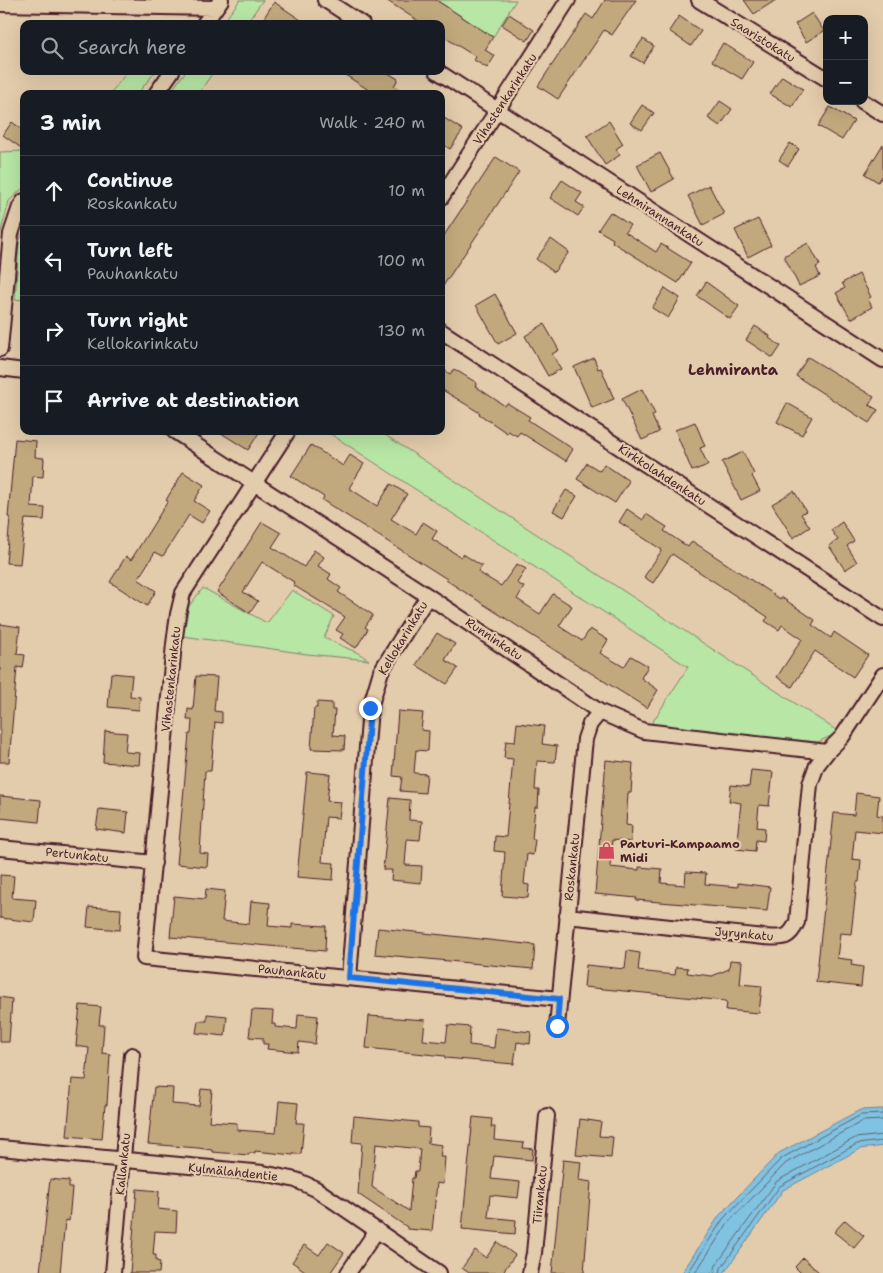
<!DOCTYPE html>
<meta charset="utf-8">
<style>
body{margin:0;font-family:"Shantell Sans",sans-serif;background:#20242c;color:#f1f3f6}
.controls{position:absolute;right:15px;top:15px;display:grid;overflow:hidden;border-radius:10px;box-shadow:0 5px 20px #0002}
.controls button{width:45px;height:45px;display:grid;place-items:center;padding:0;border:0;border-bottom:1px solid #363941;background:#171b24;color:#f1f3f6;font:25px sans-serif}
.stop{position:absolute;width:15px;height:15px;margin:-11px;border:4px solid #1a73e8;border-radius:50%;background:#fff}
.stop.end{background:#1a73e8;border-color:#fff;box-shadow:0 1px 5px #0008}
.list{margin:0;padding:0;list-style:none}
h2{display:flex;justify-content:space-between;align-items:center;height:65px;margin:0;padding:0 20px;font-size:21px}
h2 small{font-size:16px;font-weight:400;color:#9ea1a6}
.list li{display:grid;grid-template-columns:32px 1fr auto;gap:15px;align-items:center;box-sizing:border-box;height:70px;padding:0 20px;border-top:1px solid #363941}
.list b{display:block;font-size:19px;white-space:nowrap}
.list p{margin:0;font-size:16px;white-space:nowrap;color:#9ea1a6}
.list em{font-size:16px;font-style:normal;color:#9ea1a6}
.icon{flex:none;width:28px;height:28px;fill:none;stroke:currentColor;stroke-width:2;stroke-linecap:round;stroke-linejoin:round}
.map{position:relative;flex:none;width:883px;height:1273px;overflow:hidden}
.search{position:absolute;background:#171b24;box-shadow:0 5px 20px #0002;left:20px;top:20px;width:425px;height:55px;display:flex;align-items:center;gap:12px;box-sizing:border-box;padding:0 18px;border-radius:10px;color:#9ea1a6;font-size:19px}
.panel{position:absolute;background:#171b24;box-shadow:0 5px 20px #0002;left:20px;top:90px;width:425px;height:345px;border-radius:10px}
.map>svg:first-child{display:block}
</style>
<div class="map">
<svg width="883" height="1273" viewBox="0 0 883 1273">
<rect width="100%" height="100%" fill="#e3ccac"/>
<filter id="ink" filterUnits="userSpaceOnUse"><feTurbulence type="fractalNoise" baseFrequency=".02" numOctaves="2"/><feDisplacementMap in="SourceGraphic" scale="10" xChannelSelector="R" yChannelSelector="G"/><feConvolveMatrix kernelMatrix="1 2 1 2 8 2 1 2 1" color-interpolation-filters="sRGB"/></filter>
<g filter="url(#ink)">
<path fill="#b7e6a5" stroke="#808268" d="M240,0H263L246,24H222Z
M436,0H516L493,37Z
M128,71H156L137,94H110Z
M186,71H214L198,94H169Z
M24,151V187L9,201L0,235V152Z
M24,230V299L15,300L19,242Z
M326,431H379L839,732L818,742L650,726L688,667Z
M203,588L267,623L292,590L334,616L324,638L358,653L369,660L307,654L183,636L189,606Z"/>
<path fill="#80c3e1" stroke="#6a8198" d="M883,1109V1146L860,1149L783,1190L724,1273H682L719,1216L779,1153L860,1110Z"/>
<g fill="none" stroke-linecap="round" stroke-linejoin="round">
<path stroke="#606174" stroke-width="1" d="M688,1273L723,1219L782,1158L861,1115L883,1114
M695,1273L728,1223L786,1163L863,1121L883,1120
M714,1273L716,1265L777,1181L855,1138L883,1135
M720,1273L721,1268L780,1186L857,1144L883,1141"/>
</g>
<path fill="#c2a97d" stroke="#4a1f2b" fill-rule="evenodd" d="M386,0H436L493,37L485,50L495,56L487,68L474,60L476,57L441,35V24H423Z
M605,0H636L612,35L604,30L558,99L538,86L586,14L593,19Z
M744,0H776L754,14Z
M274,2L307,24H260Z
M812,13L824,31L806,42L795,24Z
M509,14L534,30L527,41L502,25Z
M679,16L701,31L691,46L669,31Z
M643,39L654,46L643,63L631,56Z
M723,43L753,62L742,79L712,61Z
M339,71H385L398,79L394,86L407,94H375Z
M782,76L803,89L792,107L770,94Z
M720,101L732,109L720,126L708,118Z
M642,105L654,113L642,130L630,123Z
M830,107L854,121L842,140L818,126Z
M441,116L463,130L450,149L441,143Z
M609,121L623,144L616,149L620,155L605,165L587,136Z
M12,122L24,131V150L3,135Z
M790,143L799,149L788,166L779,160Z
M883,144V175L878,182L865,174Z
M660,153L674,179L651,192L637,165Z
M496,157L519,172L441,289V240Z
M562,180L582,193L576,202L584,207L578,216L550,198Z
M709,185L724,214L703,225L688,196Z
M610,212L630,225L625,232L656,252L661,244L691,263L678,283L612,242L613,239L598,230Z
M758,219L771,245L748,257L735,230Z
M551,239L569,252L554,272L536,259Z
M808,243L820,265L816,267L820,276L799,286L784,256Z
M859,274L871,297L868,299L872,307L851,319L836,293L845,288L842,283Z
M706,282L739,306L730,319L697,296Z
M665,288L680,298L668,318L652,308Z
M495,294L517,333L498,344L476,305Z
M544,324L559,350L552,354L561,369L548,376L525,336Z
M755,326L770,336L769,338L781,346L773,358L746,340Z
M808,357L874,397L869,405L878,410L869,423L796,376Z
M594,358L598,369L601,368L614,399L592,408L574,367Z
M441,368L450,374L454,369L477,383L475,386L505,406L507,403L530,417L528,420L573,449L566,461L520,432L517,436L508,431L507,433L479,414L480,413L441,389Z
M642,389L655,414L652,416L659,432L642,440L622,399Z
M787,403L812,417L802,435L777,422Z
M695,422L705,446L700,448L708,465L692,471L675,430Z
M218,431H260L248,450Z
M15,439L36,441L35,457L44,458L43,477L33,476L31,507L45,508L44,520L25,519L20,564L6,563L10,518L8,517Z
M311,445L343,466L350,455L364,464L349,488L377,506L391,484L407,494L391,519L416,534L423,522L437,531L432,539L461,557L463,554L482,566L478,572L501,586L517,564L526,569L517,583L524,587L517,599L540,614L553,594L572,606L559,626L582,641L590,629L608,640L600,653L624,667L631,656L648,666L641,678L658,690L647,708L570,660L446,580L447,579L322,500L324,497L291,476Z
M743,452L754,474L752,476L760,491L741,500L722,462Z
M587,463L600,471L604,464L629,481L615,503L577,479Z
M183,472L204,485L194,501L210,511L202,523L189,515L163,556L155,552L138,579L156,591L147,606L110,582L126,556L131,560L168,501L166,500Z
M566,490L577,496L564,517L553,511Z
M794,491L806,511L801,514L810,527L793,538L772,504Z
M627,509L643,520L646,514L667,527L664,531L688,547L692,541L780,599L781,597L815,620L812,625L831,638L834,632L868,655L853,677L815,651L792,687L777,677L802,639L782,625L779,630L765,621L768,617L672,554L653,583L644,577L662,550L619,522Z
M262,522L281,533L272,547L304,567L314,550L324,557L318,566L331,574L328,579L341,588L338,592L373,615L365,627L368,629L356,648L340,638L343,634L336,630L345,617L293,585L294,582L262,562L243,592L258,601L250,613L217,592Z
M842,522L854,541L847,546L857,562L845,570L829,546L838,540L831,530Z
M0,624L20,627L17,654L25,655L23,668L17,667L9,762H0Z
M437,633L455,644L445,660L458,668L447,684L416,665Z
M111,673L132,675L130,696L140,697L139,710L108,707Z
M196,676L217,677L214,711L222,712V723L215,722L211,771H205L200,853L208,854L207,867L177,864L189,734H191L192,720H187L188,709L193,710Z
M317,702L332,703V710H335L333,735L345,736L344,750L311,749L314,708H317Z
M398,711L423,713L421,730L429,731L428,751L416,750L414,773L427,774L425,793L400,791L402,777L393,776Z
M517,723L544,726L542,744L557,746L555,762L537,761L535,790H539L538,807H535L532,839H535L533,855L527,854L524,884L529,885L528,898L502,896L505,852L494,851L495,836L506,837L513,759L504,758L506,741L515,742Z
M105,731L127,733L125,752L140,753L139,765L103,762Z
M606,760L633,763L631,793H628L626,825L632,826L631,842L612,840L610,867L639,870V867L662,869L661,883L685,885L686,872L706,873L705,884L738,887V883L770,887L767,911L636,900L637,898L595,894Z
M751,770L773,772L769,806L759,805L757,827L765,828L764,841L756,840L755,851L736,849L741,803L729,801L731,785L749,787Z
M307,772L330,774L327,801L341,802L339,818L326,817L322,862L334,863L333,880L297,877Z
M856,793L879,796L877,815L883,816V833L855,830L852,859L861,860L859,882H857L851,934L840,933L837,958L852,960L851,965L863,967L861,987L816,982L834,813L854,815Z
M0,796L41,800L39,822L0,818Z
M390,798L410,800L409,820L422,821L420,840L407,839L405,865L422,866L421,883L391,880L392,870H383Z
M99,809L128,812L126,833L96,829Z
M0,875L14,876L12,898L36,900L34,922L0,918Z
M206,889L225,891L222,921L249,924L251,901L270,903L268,926L292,928V924L326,926L325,951L170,937L174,896L205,899Z
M89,907L121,909L120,930L87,927Z
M378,928L535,945L533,969L375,954Z
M627,951L640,953L638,971L675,975L676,967L688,968L687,973L712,976L729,969L730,960L742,961L740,984L762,986L759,1013L726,1010L727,1003L725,1001L584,987L586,965L625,969Z
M0,997L12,999L9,1042H0Z
M80,1005L101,1007L99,1025H104L102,1053L110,1054L107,1105H105L102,1139L67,1136L72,1079L86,1080L89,1048L76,1046Z
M252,1010L273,1011L272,1024H275V1027L297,1029L298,1014L318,1016L315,1044L299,1042L298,1052L267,1049L268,1044H263V1038L249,1037Z
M207,1014L227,1016L225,1036L196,1033L198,1021H207Z
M369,1016L425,1020L423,1040L446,1042L448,1025L470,1027L469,1045L494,1048L496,1028L531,1032L530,1044L517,1042L514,1064L445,1058V1056L366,1048Z
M154,1087L173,1088L172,1104L199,1106L201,1089L212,1090L209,1121L237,1123V1130L276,1133L279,1101L298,1103L296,1123H304L301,1154H293V1155L255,1151V1153H249V1155L212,1152V1150L198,1148L148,1144Z
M354,1116L418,1122V1127L429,1128L428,1143L442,1145L440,1157H445L443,1184L437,1183L432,1231L407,1229V1227L358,1194L362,1143L352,1142ZM376,1144L420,1149L418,1171H415L414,1178H412L409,1211L372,1187Z
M473,1117L492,1119L491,1127H495L494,1140L524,1143L523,1148L533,1149L532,1160L494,1156L491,1179L520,1182L518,1198L490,1195L488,1217L516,1220L515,1234L462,1229Z
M580,1119L601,1122L599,1136L613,1137L611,1158L576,1155Z
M563,1160L581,1162L579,1180L591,1182L584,1273H552Z
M50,1179L69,1181V1188H72L69,1221L65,1220L60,1273H40Z
M137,1189L159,1191L158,1209L177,1211L176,1232L155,1231L153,1255H156V1261L160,1262L159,1273H130Z
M845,1220L864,1236L854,1248L834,1232Z
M328,1242L344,1253L330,1273H308L292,1262L304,1245L319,1255Z
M497,1242L515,1255L502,1273H469L462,1268L475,1250L486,1258Z
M803,1258L820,1273H801L795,1267Z"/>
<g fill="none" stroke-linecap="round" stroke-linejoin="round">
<defs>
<path id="minor" d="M325,0L362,24
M699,0L827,79
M0,4L215,8
M204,24L221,0
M437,71L883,360
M156,94L172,71
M862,101L883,114
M441,198L568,0
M441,331L883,619
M0,349L11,234L20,207L24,201
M0,368L24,371
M174,431L428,596L600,712L644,731L827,752L842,737L883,675
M288,431L183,593L178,614L174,644L144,958L559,999
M0,848L154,863
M567,916L764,937C782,938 789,940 797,922L810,784L817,765L827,752
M349,978L370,708L381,671L428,596
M557,1026L585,739L590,724L600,712
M0,1148L263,1173L296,1180L316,1189L439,1273
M113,1273L132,1055
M348,1273L377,1230
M530,1273L534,1253L547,1116"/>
</defs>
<use href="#minor" stroke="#4a1f2b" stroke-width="18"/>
<use href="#minor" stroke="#e3ccac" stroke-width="14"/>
</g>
</g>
<g fill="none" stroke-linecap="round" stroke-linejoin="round" filter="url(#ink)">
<path stroke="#1a73e8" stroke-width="6" d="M370,708L349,978L559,999L557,1026"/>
</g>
<defs>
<symbol id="shop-bare" viewBox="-9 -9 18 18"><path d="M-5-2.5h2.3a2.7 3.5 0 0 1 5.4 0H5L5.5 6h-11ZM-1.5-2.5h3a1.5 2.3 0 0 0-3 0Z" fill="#d1495b" stroke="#e3ccac" stroke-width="2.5" paint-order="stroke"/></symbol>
</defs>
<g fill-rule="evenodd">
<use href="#shop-bare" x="594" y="838" width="25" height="25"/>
</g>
<g text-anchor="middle" stroke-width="4.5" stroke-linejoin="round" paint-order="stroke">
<g font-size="12" fill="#4a1f2b" stroke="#e3ccac">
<text transform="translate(763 40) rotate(32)" y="4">Saaristokatu</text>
<text transform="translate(505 99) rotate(-57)" y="4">Vihastenkarinkatu</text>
<text transform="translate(660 216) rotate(33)" y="4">Lehmirannankatu</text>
<text transform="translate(662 475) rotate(33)" y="4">Kirkkolahdenkatu</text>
<text transform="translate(403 638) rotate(-59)" y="4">Kellokarinkatu</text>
<text transform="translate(494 639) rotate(34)" y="4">Runninkatu</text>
<text transform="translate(171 679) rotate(-84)" y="4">Vihastenkarinkatu</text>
<text transform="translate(77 855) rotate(6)" y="4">Pertunkatu</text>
<text transform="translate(572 867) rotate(-84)" y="4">Roskankatu</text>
<text transform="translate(744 934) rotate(5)" y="4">Jyrynkatu</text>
<text transform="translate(292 972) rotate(6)" y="4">Pauhankatu</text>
<text transform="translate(123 1164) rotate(-84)" y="4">Kallankatu</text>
<text transform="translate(233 1172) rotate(6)" y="4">Kylmälahdentie</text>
<text transform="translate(540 1195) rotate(-84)" y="4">Tiirankatu</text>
</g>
<g font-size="12" font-weight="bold" fill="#4a1f2b" stroke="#e3ccac" text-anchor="start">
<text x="620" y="848">Parturi-Kampaamo<tspan x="620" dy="14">Midi</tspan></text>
</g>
<g font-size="15" font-weight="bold" fill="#4a1f2b" stroke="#e3ccac">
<text x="733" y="375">Lehmiranta</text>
</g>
</g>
</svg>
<div class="controls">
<button>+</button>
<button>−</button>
</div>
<div class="stop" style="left:557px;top:1026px"></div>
<div class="stop end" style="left:370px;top:708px"></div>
<div class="search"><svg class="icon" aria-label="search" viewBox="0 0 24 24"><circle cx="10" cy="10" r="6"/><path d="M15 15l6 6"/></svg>Search here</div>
<section class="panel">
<h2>3 min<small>Walk · 240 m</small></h2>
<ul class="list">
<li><svg class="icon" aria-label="ahead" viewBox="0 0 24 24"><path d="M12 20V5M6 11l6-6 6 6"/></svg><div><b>Continue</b><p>Roskankatu</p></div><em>10 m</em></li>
<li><svg class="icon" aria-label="left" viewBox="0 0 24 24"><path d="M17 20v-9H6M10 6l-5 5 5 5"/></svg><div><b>Turn left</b><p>Pauhankatu</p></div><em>100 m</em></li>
<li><svg class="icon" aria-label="right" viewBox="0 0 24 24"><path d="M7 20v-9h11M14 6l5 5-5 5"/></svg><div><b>Turn right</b><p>Kellokarinkatu</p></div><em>130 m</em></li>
<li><svg class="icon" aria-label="arrive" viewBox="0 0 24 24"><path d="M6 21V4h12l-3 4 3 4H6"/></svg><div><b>Arrive at destination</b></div></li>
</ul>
</section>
</div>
